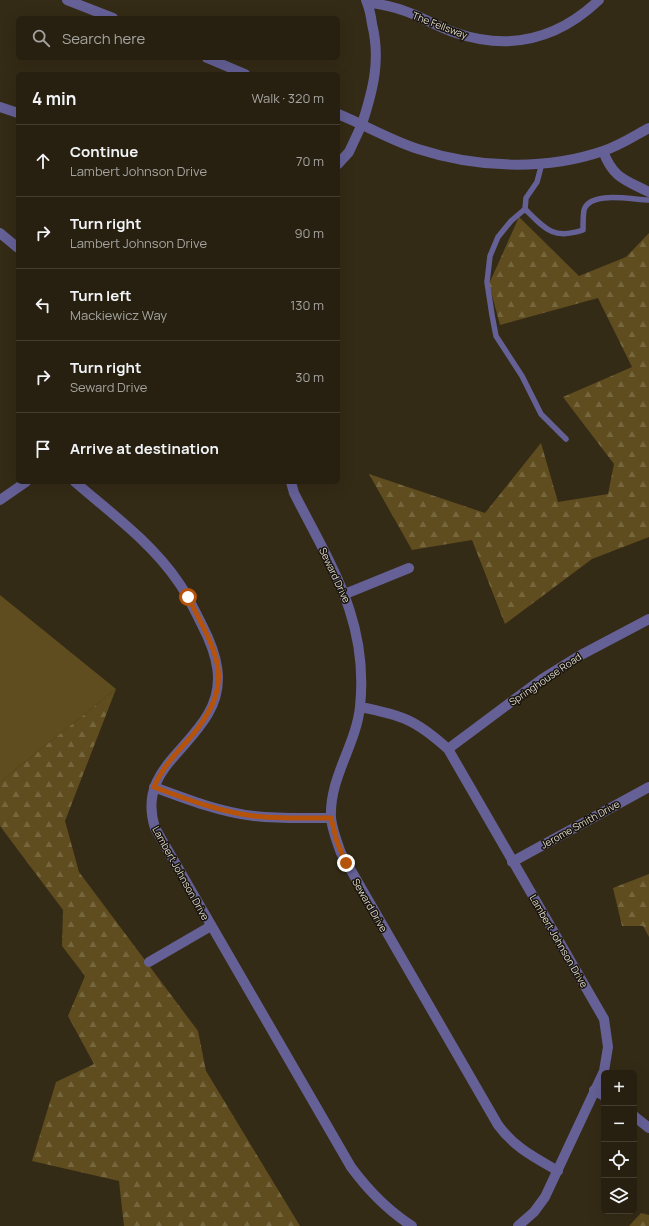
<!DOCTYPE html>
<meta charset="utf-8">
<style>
body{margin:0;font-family:Manrope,sans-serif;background:#2f2819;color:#f1f3f6}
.controls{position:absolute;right:12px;bottom:12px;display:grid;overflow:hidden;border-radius:6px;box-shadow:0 4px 16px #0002}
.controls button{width:36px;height:36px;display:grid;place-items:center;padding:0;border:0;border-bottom:1px solid #433e30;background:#272010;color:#f1f3f6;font:20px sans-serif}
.stop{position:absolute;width:12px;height:12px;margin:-9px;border:3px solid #b45309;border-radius:50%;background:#fff}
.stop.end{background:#b45309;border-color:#fff;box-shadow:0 1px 4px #0008}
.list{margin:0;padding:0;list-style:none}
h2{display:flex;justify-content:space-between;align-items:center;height:52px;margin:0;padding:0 16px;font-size:17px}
h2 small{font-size:13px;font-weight:400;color:#a4a39f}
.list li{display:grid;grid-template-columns:26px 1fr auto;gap:12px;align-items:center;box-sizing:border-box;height:72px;padding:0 16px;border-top:1px solid #433e30}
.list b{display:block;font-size:15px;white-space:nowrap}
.list p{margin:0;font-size:13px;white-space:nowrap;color:#a4a39f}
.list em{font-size:13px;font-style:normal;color:#a4a39f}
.icon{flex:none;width:22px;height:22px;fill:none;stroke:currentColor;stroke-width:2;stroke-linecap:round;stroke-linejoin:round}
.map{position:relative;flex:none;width:649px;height:1226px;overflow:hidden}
.search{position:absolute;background:#272010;box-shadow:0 4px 16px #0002;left:16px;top:16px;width:324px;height:44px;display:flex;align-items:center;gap:10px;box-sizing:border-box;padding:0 14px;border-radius:6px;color:#a4a39f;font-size:15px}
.panel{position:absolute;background:#272010;box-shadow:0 4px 16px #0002;left:16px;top:72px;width:324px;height:412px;border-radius:6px}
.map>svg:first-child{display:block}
</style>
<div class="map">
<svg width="649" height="1226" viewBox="0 0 649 1226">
<defs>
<pattern id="forest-firs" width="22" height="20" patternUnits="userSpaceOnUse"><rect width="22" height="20" fill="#604d1f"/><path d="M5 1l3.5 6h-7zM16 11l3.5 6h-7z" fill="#76663e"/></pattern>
</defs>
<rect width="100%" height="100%" fill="#342b16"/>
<path fill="#604d1f" d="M0,595L116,689L0,782Z"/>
<path fill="url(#forest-firs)" d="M519,217L579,276L626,257L649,233V537L592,559L505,624L472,540L412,550L369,474L485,513L541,443L558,502L608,494L614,464L563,397L632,367L598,298L500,325L489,284Z
M116,689L65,821L79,872L198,1031L206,1071L300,1226H124L119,1181L32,1161L56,1082L94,1064L68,1016L85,976L62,946L63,910L0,826V782Z
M649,874V937L643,926H622L613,888Z
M641,1213L649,1215V1226H629Z"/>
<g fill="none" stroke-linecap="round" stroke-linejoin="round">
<path stroke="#656197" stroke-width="5.5" d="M542,163L537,182L526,198L525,209L511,221L498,237L490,256L487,282L492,315L496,336L522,376L541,414L566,439
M525,209C545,229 553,240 583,230C583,224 583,216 584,210C590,190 633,200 649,200"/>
<path stroke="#656197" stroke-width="10" d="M367,2C378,4 391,6 402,10C421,16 437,27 456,33C510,51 558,39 599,0
M0,107L18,113
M362,124C373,90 381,60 372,24C371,16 369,7 366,0
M0,233L18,248
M75,482C111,513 152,543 179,583C188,596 195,611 202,625C217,654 226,684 208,714C185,754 138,774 155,828L351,1167C368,1190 387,1210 412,1226
M291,482L294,493C331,566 369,621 360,707C356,745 329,778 331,818C332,829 337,842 341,853L498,1125C515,1148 534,1157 558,1171
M345,594L409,568
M360,707C402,715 416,720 448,749L604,1019L608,1047L604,1071L545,1197L534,1212L518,1226
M448,749L542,679L579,656L649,619
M154,787C186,799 220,812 254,816C280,819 305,818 331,818
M512,862L649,787
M149,962L211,926
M594,1090L604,1096
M634,1116L649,1128"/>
<path stroke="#656197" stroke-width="10" d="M67,0L113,18
M207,58L245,74
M338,114C365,125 390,140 418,149C476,168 545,171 603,151C619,146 634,136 649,128
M603,151C613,178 625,180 649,192
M338,164L349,152L362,124
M0,500L26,482"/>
</g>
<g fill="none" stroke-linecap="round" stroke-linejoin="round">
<path stroke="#b45309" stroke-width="5" d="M188,597C217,655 238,681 190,738C176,753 162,768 154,787C186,799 220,812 254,816C280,819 305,818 331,818L337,842L346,863"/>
</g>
<g text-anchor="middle" stroke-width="3" stroke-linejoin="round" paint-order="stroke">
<g font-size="10" fill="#dfd9cd" stroke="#18140b">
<text transform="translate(440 25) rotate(21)" y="4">The Fellsway</text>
<text transform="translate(335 575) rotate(65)" y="4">Seward Drive</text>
<text transform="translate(545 679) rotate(-34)" y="4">Springhouse Road</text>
<text transform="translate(580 824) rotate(-29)" y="4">Jerome Smith Drive</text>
<text transform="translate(181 873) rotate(61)" y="4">Lambert Johnson Drive</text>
<text transform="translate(370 905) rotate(60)" y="4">Seward Drive</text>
<text transform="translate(559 941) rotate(60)" y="4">Lambert Johnson Drive</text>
</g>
</g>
</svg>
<div class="controls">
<button>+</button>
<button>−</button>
<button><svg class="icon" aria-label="locate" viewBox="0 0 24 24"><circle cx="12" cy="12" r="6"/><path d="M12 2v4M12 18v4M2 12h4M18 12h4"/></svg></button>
<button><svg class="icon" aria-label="layers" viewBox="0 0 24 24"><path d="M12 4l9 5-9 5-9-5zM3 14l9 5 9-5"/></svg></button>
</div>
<div class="stop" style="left:188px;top:597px"></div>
<div class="stop end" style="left:346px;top:863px"></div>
<div class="search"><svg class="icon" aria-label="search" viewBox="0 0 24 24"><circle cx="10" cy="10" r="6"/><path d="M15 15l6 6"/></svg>Search here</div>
<section class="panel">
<h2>4 min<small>Walk · 320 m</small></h2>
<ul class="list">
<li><svg class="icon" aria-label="ahead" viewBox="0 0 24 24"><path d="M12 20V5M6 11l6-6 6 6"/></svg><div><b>Continue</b><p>Lambert Johnson Drive</p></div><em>70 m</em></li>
<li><svg class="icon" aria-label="right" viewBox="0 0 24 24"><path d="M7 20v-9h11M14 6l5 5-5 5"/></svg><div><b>Turn right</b><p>Lambert Johnson Drive</p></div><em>90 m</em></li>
<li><svg class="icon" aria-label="left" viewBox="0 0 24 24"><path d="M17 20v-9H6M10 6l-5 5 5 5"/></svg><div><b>Turn left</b><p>Mackiewicz Way</p></div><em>130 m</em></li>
<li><svg class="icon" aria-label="right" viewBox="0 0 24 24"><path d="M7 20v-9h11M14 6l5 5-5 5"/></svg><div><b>Turn right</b><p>Seward Drive</p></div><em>30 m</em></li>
<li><svg class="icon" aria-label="arrive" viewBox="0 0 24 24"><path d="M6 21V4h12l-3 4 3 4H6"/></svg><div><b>Arrive at destination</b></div></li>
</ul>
</section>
</div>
